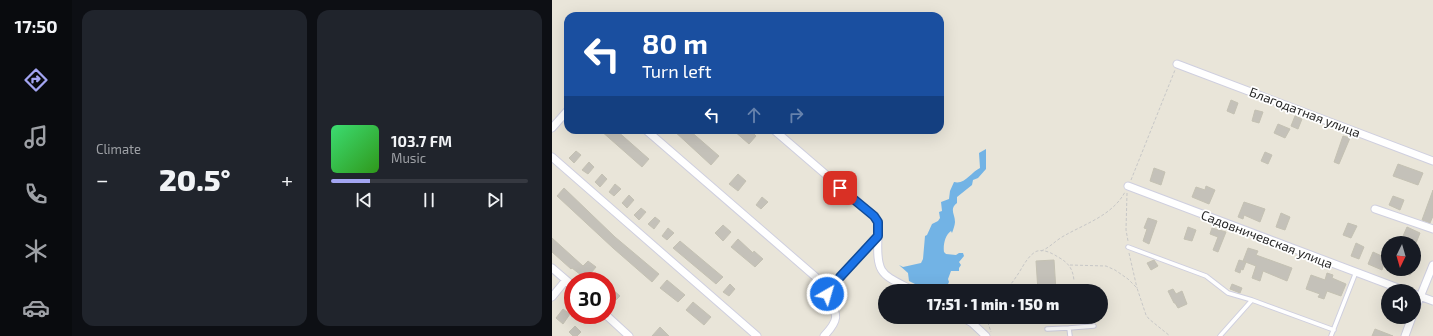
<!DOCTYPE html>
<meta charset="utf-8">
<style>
body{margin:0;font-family:"Exo 2",sans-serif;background:#20242c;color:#f1f3f6;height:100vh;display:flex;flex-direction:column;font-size:15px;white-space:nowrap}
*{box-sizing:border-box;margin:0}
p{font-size:13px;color:#9ea1a6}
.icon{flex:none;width:22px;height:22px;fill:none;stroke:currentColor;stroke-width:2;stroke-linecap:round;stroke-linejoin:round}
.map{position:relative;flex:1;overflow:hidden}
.sheet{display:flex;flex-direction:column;gap:10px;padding:10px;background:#0d0f14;width:480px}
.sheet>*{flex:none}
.banner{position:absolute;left:12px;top:12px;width:380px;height:122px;border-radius:12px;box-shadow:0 4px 16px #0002;background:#1a4fa0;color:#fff;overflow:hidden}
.needle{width:26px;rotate:185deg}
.tools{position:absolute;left:829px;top:236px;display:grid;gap:8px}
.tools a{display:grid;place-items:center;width:40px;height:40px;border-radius:50%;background:#171b24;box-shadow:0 4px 16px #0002;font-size:20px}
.speed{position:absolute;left:12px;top:272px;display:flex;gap:8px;font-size:20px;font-weight:700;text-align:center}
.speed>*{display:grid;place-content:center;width:52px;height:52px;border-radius:50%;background:#171b24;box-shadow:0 4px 16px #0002;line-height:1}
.speed .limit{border:6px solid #d22;background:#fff;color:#111}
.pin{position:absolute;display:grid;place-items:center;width:34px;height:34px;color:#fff;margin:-17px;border-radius:8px;box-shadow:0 2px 6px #0006}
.me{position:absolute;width:44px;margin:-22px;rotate:38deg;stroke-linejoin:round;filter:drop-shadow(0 0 3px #0008)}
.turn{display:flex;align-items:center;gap:14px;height:84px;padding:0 12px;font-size:18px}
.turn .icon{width:52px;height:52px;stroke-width:2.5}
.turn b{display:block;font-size:28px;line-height:34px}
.lanes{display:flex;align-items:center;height:38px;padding:0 12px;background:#0003;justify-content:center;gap:20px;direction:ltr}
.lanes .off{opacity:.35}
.big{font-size:30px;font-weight:800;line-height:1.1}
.sheet .tile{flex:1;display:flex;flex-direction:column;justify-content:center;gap:6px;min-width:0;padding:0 14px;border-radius:12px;background:#20242c}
.song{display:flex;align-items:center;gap:12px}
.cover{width:48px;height:48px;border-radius:6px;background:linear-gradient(135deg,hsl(140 70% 55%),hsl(110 70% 35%))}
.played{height:4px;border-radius:2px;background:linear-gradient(90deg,#a3a5f2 20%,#363941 20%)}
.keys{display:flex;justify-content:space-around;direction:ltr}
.heat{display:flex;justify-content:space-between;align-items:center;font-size:22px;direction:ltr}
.sheet .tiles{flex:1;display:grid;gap:10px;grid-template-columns:repeat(2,1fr)}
.trip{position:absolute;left:326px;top:284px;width:230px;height:40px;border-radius:20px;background:#171b24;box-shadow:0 4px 16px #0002;font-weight:800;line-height:40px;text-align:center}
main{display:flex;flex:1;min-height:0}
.dock{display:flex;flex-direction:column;width:72px;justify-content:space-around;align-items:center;background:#090b0e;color:#9ea1a6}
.dock .icon{width:28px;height:28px}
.dock .on{color:#a3a5f2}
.dock b{font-size:18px;color:#f1f3f6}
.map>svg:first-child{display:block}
.water{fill:#72b3e5}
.building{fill:#c4c1b9;stroke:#c4c1b3}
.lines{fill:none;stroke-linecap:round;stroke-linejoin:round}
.service-casing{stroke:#cfcfdf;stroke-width:5.5}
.minor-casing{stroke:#cfcfdf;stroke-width:9}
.path{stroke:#c7c7c7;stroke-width:1;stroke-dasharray:3 2;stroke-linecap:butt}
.service{stroke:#fff;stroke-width:3.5}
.minor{stroke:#fff;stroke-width:7}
.route-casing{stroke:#114b97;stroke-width:10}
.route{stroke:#1a73e8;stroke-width:7}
.labels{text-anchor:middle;stroke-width:3.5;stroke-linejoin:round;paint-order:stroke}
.street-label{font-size:13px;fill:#272727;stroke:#fff}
</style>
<main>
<nav class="dock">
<b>17:50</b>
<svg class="icon on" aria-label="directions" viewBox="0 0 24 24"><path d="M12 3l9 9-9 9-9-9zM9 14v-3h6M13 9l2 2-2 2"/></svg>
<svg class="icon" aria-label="music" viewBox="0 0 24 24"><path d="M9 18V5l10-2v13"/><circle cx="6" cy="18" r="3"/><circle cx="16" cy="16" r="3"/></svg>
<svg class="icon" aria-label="phone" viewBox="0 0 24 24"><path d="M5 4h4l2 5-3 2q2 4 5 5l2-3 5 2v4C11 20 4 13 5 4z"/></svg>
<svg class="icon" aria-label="climate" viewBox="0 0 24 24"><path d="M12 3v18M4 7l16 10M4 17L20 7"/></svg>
<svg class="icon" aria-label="car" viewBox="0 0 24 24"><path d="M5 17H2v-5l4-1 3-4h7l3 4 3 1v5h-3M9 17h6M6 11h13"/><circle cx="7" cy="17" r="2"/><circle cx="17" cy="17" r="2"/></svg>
</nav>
<section class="sheet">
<div class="tiles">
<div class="tile"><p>Climate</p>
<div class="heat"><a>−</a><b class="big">20.5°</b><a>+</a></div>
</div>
<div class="tile">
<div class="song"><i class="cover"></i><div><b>103.7 FM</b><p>Music</p></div></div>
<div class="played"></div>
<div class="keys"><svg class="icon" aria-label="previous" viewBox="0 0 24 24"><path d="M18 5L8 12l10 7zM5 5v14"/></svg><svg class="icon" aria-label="pause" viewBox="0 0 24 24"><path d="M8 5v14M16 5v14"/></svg><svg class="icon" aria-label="next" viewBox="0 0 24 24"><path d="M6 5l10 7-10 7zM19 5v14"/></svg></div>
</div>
</div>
</section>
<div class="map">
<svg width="881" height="336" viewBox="0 0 881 336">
<rect width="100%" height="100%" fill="#e9e5d9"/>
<path class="water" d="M434,149v20l-8,9 -5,2 -1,5 -15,12v6c-8,6 -2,11 -2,19 0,3 -2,8 -3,11l-1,-2c-6,4 -8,14 -7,21l2,2 10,1 3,-2h4l1,3 -5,6 2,3 -2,3v3h-8l-3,8 1,3 -2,4 1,4 4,-2 4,1v2h-27l-20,-10 -1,-8 -9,-8 4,2 18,-4 2,-4 2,-23 2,-1 5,-11 6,-3 2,-3 -1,-6 3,-1 -1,-9 8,-3 1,-8 4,-9c11,3 17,-10 26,-14l-1,-15z"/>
<path class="building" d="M679,100l7,3 -4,11 -7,-3z
M703,110l8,2 -4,11 -7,-2z
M743,116l7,3 -4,10 -7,-3z
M726,124l12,5 -5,9 -11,-5z
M48,130h16l33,29 -7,8z
M121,130h16l30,26 -8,9z
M181,130h17l6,6 -7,8z
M791,136l7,2 -11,26 -5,-2z
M24,151l5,4 -7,8 -5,-5z
M713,152l7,3 -4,9 -7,-3z
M37,162l5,5 -6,7 -6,-4z
M846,164l25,9 -5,12 -25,-9z
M602,168l11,4 -4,13 -11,-4z
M50,174l5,5 -7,8 -5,-5z
M186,174l8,7 -8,10 -9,-7z
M63,184l6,5 -7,7 -5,-4z
M654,186l9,4 -6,14 -17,-7 4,-10 9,3z
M12,188l51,49 44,37 -7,8 -39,-34 -56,-52z
M881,190v26l-3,7 -8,-3z
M77,195l5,5 -7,8 -5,-5z
M841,196l11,4 -4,10 -11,-5z
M210,197l6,5 -7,7 -5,-4z
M692,202l21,7 -5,13 -16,-7 -1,4 -5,-2z
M89,208l5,4 -7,8 -5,-5z
M729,213l9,4 -5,13 -9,-3z
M103,217l5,4 -6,8 -6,-5z
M596,218l9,3 -8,23 -6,-3 4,-12 -3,-1z
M796,223l9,3 -6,12 -8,-3z
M171,225l8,7 -8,9 -8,-8z
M636,227l8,3 -4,11 -8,-2z
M855,227l13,6 -4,10h-16z
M116,228l6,5 -7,7 -5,-4z
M660,228l14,4 -8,20 -5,-2 5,-13 -8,-3z
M0,238l31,28 5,-5 8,6 -10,12 -14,-11 -1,1 -19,-17z
M186,239l15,14 1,-2 9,8 -8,8 -24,-20z
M128,241l43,36 -7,7 -43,-36z
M804,243l8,4 -5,12 -8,-3z
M696,248l10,3 -2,4 36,13 -5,13 -24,-10 -3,10 -8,-3 4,-12 -13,-5z
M821,252l13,6 -4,12 -14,-6z
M502,260l2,31h-18l-2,-30z
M602,260l4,6 -7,4 -4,-7z
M687,260l7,2 -3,8 -2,-1 -1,4 -5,-2z
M843,269h18l-3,6z
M775,273l6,2 -1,3 14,6 -5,12 -14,-5 -3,8 -6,-2 2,-3 -14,-5 5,-14 14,5z
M115,280l18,15 -7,7 -18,-14z
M178,284l5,5 -6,7 -6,-4z
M680,284l10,4 -2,5 -10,-4z
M60,289l8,7 -8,8 -5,-4v-6z
M621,289l3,5 6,-3 5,13 -9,4 -3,-5h-1l-6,-12z
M141,302l18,15 -7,8 -18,-15z
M11,309l7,5 -7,10 -7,-6z
M487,317h18v5l-18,1z
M23,326l6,6 -4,4h-4l-4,-4z
M108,327l9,9h-17z
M823,329l18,7h-21z"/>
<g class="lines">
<defs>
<path id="service" d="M576,247l78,29 22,17 24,7
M517,328l25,-2
M495,329l22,-1 1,8
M668,336l32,-36 82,30
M779,336l25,-64"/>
<path id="minor" d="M625,64l256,97
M0,128l16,-18
M94,130l172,149 9,15
M222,130l100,86c5,7 4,13 4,21 -2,39 4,37 36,54
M0,157l205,179
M576,186l278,105
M823,209l58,20
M0,268l21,18
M862,294l19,7
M0,297l14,-17
M862,312l19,-47
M54,315l23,21
M410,317l10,6 14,13
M272,336c17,-18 13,-21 3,-42l13,-17 38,-41
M853,336l7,-19"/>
</defs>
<use href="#service" class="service-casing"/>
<use href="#minor" class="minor-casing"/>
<path class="path" d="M579,180l44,-110
M575,193l-1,37 2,11
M489,251c8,-3 13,-9 21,-14 22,-13 50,-21 63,-45
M577,253l8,35
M518,265l36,1 9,4 13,9 9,9 9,27 3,4 21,17
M453,291c4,-5 8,-9 11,-14 6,-8 10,-19 19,-25 7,-4 17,1 23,5 11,6 15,12 16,24
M436,317v6l3,9"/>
<use href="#service" class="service"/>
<use href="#minor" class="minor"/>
</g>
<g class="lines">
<defs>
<path id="route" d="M275,294l13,-17 38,-41v-14l-4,-6 -34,-28"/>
</defs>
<use href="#route" class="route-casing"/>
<use href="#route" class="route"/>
</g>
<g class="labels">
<g class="street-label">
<text transform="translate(753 112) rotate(21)" y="5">Благодатная улица</text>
<text transform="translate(715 239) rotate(21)" y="5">Садовничевская улица</text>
</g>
</g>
</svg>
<div class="tools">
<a><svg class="needle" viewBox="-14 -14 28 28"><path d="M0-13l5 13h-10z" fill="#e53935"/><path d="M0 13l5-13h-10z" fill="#9ea1a6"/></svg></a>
<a><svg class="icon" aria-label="sound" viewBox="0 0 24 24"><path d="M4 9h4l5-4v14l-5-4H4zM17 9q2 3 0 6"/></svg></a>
</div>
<div class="speed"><div class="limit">30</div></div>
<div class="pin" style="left:288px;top:188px;background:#d93025"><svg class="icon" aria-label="arrive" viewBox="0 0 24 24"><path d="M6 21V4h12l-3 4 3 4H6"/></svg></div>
<svg class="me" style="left:275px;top:294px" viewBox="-20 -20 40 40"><circle r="17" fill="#1a73e8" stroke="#fff" stroke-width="3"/><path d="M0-11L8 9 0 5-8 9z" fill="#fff"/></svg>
<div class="trip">17:51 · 1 min · 150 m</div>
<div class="banner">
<div class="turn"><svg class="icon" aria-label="left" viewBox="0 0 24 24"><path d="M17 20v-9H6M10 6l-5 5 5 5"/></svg><div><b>80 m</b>Turn left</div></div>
<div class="lanes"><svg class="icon" aria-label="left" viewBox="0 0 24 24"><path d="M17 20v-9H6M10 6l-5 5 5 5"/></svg><svg class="icon off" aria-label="ahead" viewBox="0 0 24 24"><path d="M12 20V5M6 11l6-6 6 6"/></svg><svg class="icon off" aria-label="right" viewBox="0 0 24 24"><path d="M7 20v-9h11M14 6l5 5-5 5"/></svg></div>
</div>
</div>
</main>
